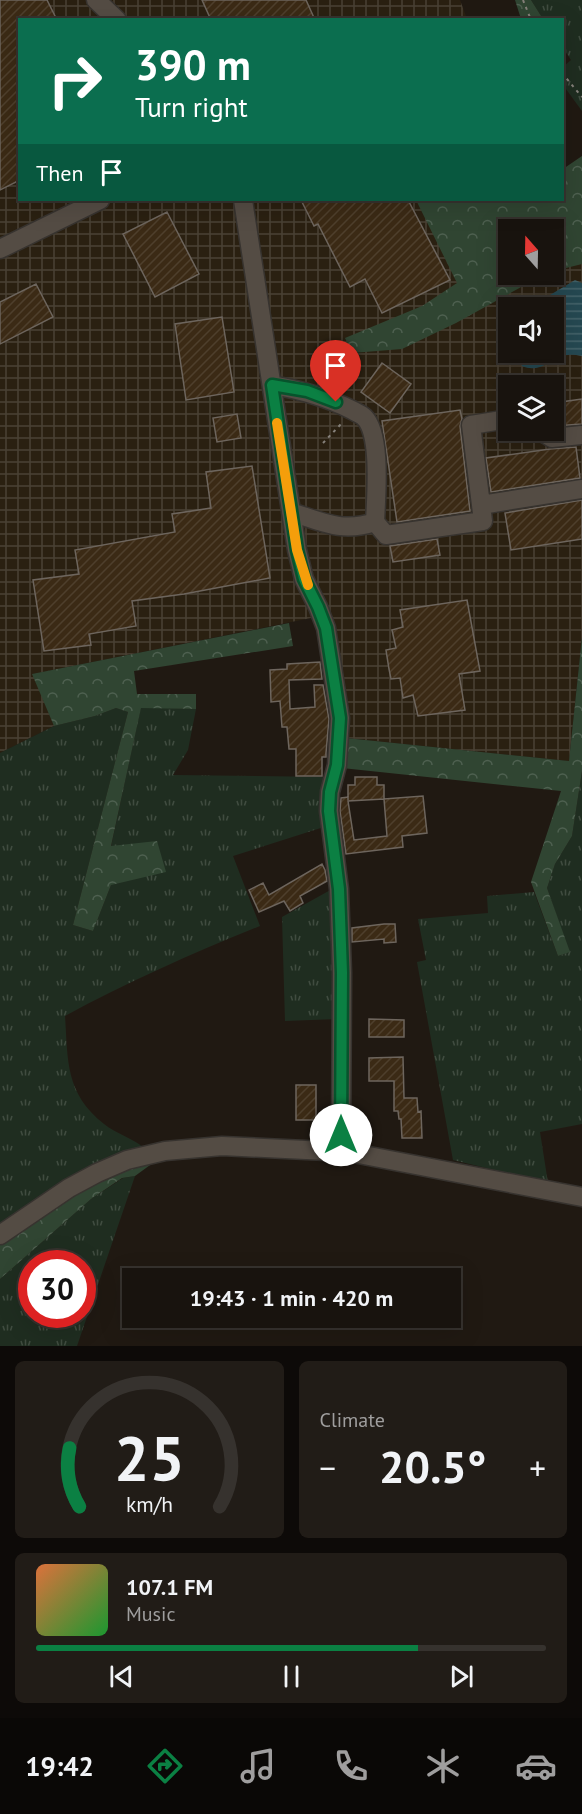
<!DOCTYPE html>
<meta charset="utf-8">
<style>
body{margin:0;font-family:"PT Sans",sans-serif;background:#211c17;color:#f1f3f6;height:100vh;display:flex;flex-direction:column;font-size:22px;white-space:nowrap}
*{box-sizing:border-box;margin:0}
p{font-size:20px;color:#9f9e9e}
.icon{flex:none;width:33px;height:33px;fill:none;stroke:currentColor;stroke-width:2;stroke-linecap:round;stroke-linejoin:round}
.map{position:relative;height:1346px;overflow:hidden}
.panel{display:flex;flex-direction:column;gap:15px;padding:15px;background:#0d0a08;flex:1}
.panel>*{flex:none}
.top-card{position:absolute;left:18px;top:18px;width:546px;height:183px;border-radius:0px;box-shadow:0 6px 24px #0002,0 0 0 2px #36322e;background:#0b6e4f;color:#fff;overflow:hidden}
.needle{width:39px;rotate:340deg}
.fabs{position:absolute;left:498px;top:219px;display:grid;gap:12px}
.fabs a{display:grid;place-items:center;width:66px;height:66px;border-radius:0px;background:#18130e;box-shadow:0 6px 24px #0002,0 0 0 2px #36322e;font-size:30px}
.speed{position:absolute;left:18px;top:1250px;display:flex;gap:12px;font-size:30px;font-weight:700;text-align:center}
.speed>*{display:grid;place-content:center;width:78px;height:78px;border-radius:50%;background:#18130e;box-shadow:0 6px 24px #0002,0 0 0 2px #36322e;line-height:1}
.speed .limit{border:9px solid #d22;background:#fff;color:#111}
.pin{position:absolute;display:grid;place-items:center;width:51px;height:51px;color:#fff;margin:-62px -26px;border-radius:50% 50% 50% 0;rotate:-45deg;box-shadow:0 0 6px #0007}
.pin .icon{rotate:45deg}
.me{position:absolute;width:66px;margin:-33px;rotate:0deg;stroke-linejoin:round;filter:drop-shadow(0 0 4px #0008)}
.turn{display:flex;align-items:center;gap:21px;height:126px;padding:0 18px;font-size:27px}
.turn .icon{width:78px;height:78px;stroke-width:2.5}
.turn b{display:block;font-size:42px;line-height:51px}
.then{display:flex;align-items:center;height:57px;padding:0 18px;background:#0003;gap:12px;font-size:22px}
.big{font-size:45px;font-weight:800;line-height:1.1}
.panel .widget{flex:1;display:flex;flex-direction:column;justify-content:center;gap:9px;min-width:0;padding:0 21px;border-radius:9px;background:#211c17}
.panel .dial{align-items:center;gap:0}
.dial svg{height:156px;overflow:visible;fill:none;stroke:#36322e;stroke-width:7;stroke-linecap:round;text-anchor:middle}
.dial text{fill:#f1f3f6;stroke:none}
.song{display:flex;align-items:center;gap:18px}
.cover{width:72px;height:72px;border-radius:9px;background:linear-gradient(135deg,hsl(20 70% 55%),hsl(130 70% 35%))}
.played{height:6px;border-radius:3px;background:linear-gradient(90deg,#0b8043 75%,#36322e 75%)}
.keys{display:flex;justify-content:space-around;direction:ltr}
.heat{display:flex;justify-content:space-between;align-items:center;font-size:33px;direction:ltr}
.panel .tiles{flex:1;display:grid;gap:15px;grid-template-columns:1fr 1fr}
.widget:last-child{grid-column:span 2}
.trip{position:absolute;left:122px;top:1268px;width:339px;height:60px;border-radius:0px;background:#18130e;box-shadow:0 6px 24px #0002,0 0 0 2px #36322e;font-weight:800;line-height:60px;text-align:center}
.tabs{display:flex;height:96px;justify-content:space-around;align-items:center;background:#0a0806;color:#9f9e9e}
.tabs .icon{width:42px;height:42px}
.tabs .on{color:#0b8043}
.tabs b{font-size:27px;color:#f1f3f6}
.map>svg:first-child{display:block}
.industrial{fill:url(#industrial-grid);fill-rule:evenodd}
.grass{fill:url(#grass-tufts);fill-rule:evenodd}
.forest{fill:url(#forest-crowns)}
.water{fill:url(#water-rules)}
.building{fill:url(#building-hatch);stroke:#6d655d;stroke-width:1.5;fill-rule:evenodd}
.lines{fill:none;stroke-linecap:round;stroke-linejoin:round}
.minor-casing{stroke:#37332f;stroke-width:21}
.path{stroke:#85807a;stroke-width:2;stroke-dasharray:3 4.5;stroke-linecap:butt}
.minor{stroke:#544c44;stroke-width:18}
.route-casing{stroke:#07532c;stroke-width:15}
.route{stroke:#0b8043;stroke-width:10}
.slow{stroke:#f59e0b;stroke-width:10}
</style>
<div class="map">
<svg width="582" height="1346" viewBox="0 0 582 1346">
<defs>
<pattern id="industrial-grid" width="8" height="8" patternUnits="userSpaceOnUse" patternTransform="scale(1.5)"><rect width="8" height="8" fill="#2a2011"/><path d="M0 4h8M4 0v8" fill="none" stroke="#494134"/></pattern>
<pattern id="grass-tufts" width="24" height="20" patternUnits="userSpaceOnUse" patternTransform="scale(1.5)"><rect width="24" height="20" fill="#1f2d20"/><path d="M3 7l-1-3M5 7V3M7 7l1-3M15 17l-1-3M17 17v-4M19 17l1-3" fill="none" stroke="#404c40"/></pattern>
<pattern id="forest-crowns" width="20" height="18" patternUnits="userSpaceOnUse" patternTransform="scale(1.5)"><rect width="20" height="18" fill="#304532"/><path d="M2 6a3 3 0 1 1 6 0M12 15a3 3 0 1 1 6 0" fill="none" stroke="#4e6050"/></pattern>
<pattern id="water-rules" width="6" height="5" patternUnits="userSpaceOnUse" patternTransform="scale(1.5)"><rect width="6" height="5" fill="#254851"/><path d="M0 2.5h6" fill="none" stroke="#45636a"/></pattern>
<pattern id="building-hatch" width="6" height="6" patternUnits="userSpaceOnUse" patternTransform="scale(1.5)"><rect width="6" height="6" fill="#3b2a15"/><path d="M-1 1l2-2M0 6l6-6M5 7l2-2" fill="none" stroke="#4e3f2c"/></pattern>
</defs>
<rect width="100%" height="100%" fill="#201912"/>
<path class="industrial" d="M0,0h460l7,19 -447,1v180h521l41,53v384l-13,124 -223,-23 -30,-121 -283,57 21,52 -54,27zM508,230h46v44h-46zM508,308h46v44h-46zM508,386h46v44h-46z"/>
<path class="grass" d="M531,0h51v111l-19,-26v-18l8,-7 -8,-12 -1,-28 -19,-1z
M141,707l55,2 -8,41 -15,25 157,2 -3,49 -94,30 27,70c-67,27 -132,56 -195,90 3,45 0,77 39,108 12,10 29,14 40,24l-144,79v-474l54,-27 41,-10 21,-8 12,4 -55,213 20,6 18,-46v-38z
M582,771v353l-42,8 8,51 -95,-23 -36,-198 9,-2 -8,-41 70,-6 -1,-17 47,-4 24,64 11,-4 -22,-64 8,-24 17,-28z
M334,888l3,131 -52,2 -3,-104z
M135,1176l-58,170h-77v-67l91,-80 32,-21zM32,1263h50v51h-50z"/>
<path class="forest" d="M515,0h16l12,19h-22z
M582,156v108l-28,7v-41h-46v44l35,1 -87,48 -54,26 -50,4 -7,-15 77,-32 35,-23 -41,-83h146l1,-31z
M289,623l4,23 -159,25 3,23h59v15l-55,-1 -30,138 46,-5 9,31 -55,13 -18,46 -20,-6 55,-213 -12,-4 -21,8 -41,10 -22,-52z
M582,637v134l-10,65 -17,28 -8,24 23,64 -12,4 -27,-74 30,-91 -219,-23 4,-30 223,23z
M157,1160l-22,16 -13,2 -31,21 -91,80v-35l69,-51 50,-25z"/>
<path class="water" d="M575,280l7,3v73c-7,-1 -13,-2 -19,0 -15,6 -25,17 -41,10l-6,-13 38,-1v-44l-24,-1z"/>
<path class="building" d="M0,0h47l10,20h-37v160l-20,10z
M202,0h104l9,20h-104z
M301,200h107l42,80 -68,33 -17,-34 -15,8 -32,-63 -4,2z
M167,212l32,62 -44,23 -32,-63z
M36,284l17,33 -53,27v-42z
M222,317l12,75 -48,8 -11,-76z
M382,363l29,21 -21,29 -29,-21z
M582,399v25l-28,2v-23z
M460,410l2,9 -2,7 10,85 -73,11 -15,-101z
M237,414l4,24 -24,4 -4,-24z
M576,447l4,31 -89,14 -5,-34 64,-9z
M252,466l18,112 -86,16 -52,7 4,25 -47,8 2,11 -47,6 -11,-71 46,-6 -4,-24 100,-18 -3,-18 39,-6 -5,-36z
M582,500v39l-71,11 -6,-37z
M437,539l3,16 -47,7 -3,-16z
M467,600l13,71 -21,3 6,36 -47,6 -5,-21 -10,3 -3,-20 -9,1 -2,-10 -3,-19 10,-2 -4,-18 11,-3 -3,-17z
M320,662l2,17 -33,1 1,29 25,-2 -1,-22h9l6,34 -3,34v4h-4v19h-26v-27h-7l-2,-22h-5l-2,-26 -9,1 -1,-32 17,-1v-5z
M355,777h22v8h7v14l39,-3 4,37 -25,3 1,11 -57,7 -6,-43 1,-13 7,-1v3v-15h7zM384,799l3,37 -33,4 -6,-39z
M322,864l3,6 2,11 -27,15 3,7 -13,8 -6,-10 -25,11 -10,-22 14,-7 6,12z
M384,924h11l1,18 -12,1v-4l-32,3v-14z
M369,1019l35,1v17h-35z
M403,1057l1,41h13l1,14 3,-1 1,27h-20l-1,-19h-2l-1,-8h-4v-30h-25v-23z
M296,1085h20v35h-20z"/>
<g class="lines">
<defs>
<path id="minor" d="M96,0l21,20
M243,200l54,350 7,29 14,28 8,21 14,90 -3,47 -7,27 -1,19 10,78 3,84 -1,178
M0,249l100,-49
M272,385c29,5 54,12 80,25 3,2 9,4 12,7 18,17 12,81 11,105 -33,11 -53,0 -84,-10
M539,430l13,8 30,-3
M481,505l101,-16
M375,522l11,13 97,-14 -12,-96 37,-6
M0,1235l69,-47 28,-15 30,-13 38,-9 57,-5 126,6 234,45"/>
</defs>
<use href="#minor" class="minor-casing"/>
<path class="path" d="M523,0l8,20
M562,73l20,24
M323,443l19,-20"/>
<use href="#minor" class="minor"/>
</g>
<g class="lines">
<defs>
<path id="route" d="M336,402l-29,-11 -35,-6 25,165 7,29 14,28 8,21 14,90 -3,47 -7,27 -1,19 10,78 3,84 -1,162"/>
</defs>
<use href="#route" class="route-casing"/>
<use href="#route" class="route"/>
<path class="slow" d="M277,423l20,127 11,35"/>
</g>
</svg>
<div class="fabs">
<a><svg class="needle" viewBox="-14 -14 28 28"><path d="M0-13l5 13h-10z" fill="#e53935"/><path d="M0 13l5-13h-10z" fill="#9f9e9e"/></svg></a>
<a><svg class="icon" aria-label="sound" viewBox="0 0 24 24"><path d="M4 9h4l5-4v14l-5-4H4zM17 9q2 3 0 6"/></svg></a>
<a><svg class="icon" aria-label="layers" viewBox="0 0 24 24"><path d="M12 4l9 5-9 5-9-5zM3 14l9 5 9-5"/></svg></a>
</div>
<div class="speed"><div class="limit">30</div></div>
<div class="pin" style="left:336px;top:402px;background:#d93025"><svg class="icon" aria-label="arrive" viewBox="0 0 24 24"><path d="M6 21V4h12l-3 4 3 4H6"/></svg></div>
<svg class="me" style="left:341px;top:1135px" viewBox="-20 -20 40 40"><circle r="19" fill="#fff"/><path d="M0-13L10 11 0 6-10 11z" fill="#0b8043"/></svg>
<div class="trip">19:43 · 1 min · 420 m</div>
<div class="top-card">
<div class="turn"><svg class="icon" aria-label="right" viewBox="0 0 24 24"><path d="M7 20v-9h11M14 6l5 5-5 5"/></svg><div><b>390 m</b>Turn right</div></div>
<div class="then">Then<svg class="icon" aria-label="arrive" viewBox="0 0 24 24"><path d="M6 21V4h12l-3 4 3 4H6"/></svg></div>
</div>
</div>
<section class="panel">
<div class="tiles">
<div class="widget dial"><svg viewBox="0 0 100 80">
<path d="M14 69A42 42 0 1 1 86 69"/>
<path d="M14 69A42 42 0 0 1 9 39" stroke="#0b8043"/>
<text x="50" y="56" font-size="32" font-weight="700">25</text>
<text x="50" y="72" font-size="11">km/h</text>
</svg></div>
<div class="widget"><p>Climate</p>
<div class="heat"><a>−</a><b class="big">20.5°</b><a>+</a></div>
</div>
<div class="widget">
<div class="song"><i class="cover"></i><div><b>107.1 FM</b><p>Music</p></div></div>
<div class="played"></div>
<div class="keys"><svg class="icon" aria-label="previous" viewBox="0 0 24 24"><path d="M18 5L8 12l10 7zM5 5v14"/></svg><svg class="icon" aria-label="pause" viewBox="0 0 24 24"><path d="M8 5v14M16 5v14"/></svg><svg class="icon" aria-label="next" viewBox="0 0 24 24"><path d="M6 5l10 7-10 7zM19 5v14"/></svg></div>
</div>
</div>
</section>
<nav class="tabs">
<b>19:42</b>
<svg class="icon on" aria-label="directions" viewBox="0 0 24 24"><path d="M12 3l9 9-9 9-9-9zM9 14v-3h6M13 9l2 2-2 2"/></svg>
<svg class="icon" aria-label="music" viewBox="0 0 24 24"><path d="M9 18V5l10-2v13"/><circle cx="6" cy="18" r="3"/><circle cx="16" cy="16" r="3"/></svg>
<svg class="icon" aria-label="phone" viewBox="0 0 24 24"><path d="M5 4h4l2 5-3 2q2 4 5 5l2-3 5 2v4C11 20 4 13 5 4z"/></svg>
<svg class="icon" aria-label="climate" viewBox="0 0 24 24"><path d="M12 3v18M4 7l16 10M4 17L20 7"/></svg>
<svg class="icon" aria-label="car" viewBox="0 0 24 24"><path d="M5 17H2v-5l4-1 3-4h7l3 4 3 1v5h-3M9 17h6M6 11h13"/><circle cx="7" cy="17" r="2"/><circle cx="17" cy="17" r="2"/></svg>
</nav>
